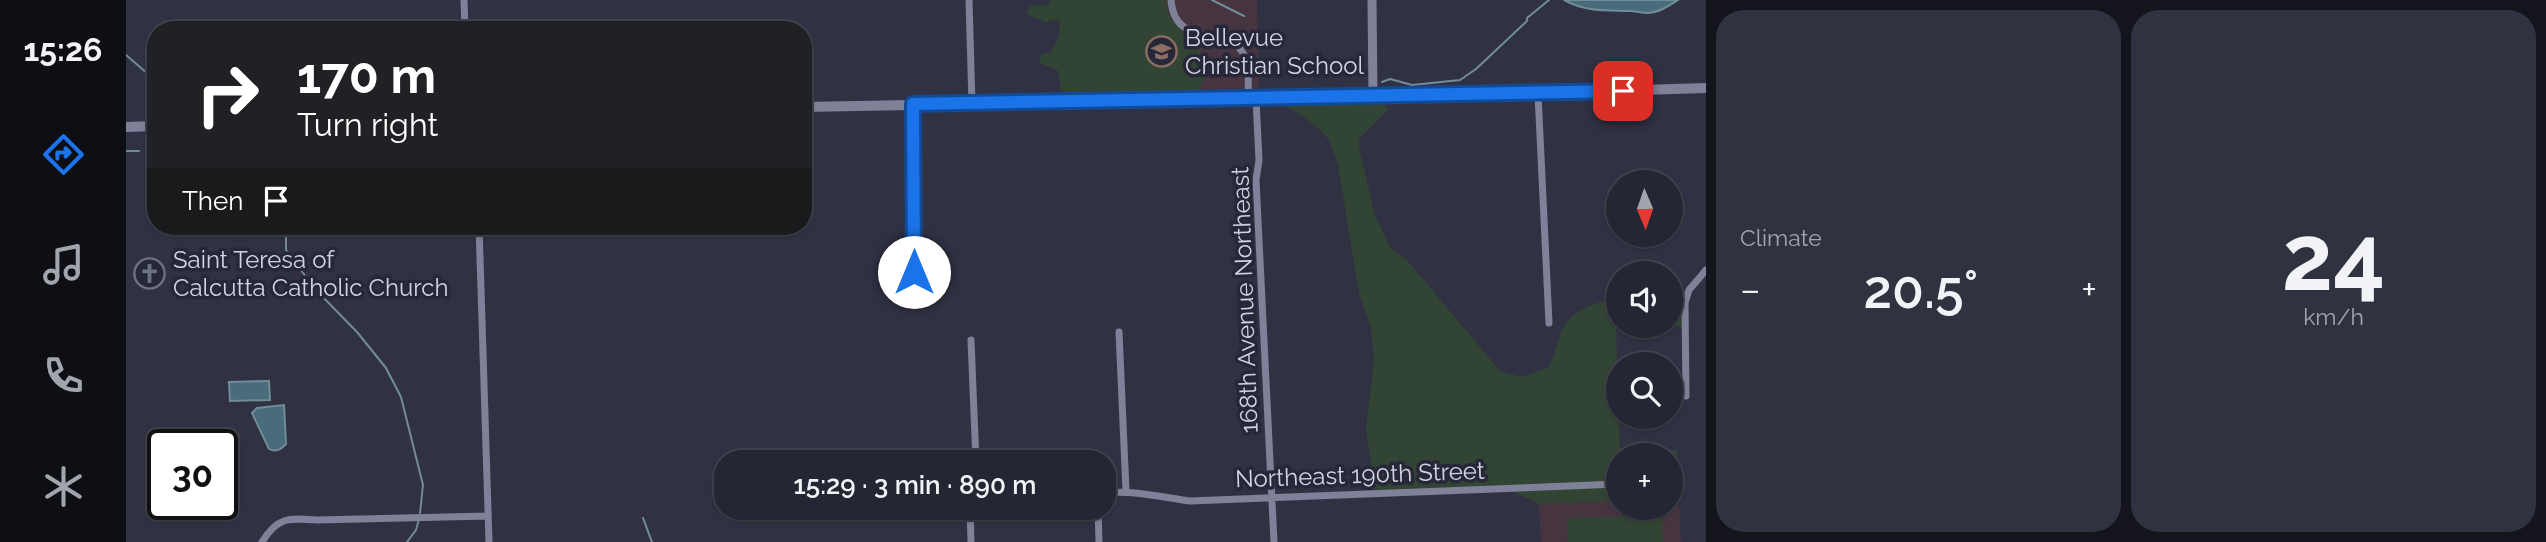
<!DOCTYPE html>
<meta charset="utf-8">
<style>
body{margin:0;font-family:Raleway,sans-serif;background:#30323f;color:#f1f3f6;height:100vh;display:flex;flex-direction:column;font-size:26px;white-space:nowrap}
*{box-sizing:border-box;margin:0}
p{font-size:23px;color:#a3a5ac}
.icon{flex:none;width:38px;height:38px;fill:none;stroke:currentColor;stroke-width:2;stroke-linecap:round;stroke-linejoin:round}
.map{position:relative;flex:1;overflow:hidden}
.panel{display:flex;flex-direction:column;gap:10px;padding:10px;background:#14151c;width:840px}
.panel>*{flex:none}
.banner{position:absolute;left:21px;top:21px;width:665px;height:214px;border-radius:28px;box-shadow:0 2px 5px #0004,0 0 0 2px #41434e;background:#202124;color:#fff;overflow:hidden}
.needle{width:46px;rotate:178deg}
.controls{position:absolute;left:1480px;top:170px;display:grid;gap:14px}
.controls a{display:grid;place-items:center;width:77px;height:77px;border-radius:50%;background:#242633;box-shadow:0 2px 5px #0004,0 0 0 2px #41434e;font-size:35px}
.speed{position:absolute;left:21px;top:429px;display:flex;gap:14px;font-size:35px;font-weight:700;text-align:center}
.speed>*{display:grid;place-content:center;width:91px;height:91px;border-radius:50%;background:#242633;box-shadow:0 2px 5px #0004,0 0 0 2px #41434e;line-height:1}
.speed .limit{border:4px solid #111;border-radius:10px;background:#fff;color:#111}
.pin{position:absolute;display:grid;place-items:center;width:60px;height:60px;color:#fff;margin:-30px;border-radius:14px;box-shadow:0 4px 10px #0006}
.me{position:absolute;width:77px;margin:-38px;rotate:0deg;stroke-linejoin:round;filter:drop-shadow(0 0 5px #0008)}
.turn{display:flex;align-items:center;gap:24px;height:147px;padding:0 35px;font-size:32px}
.turn .icon{width:91px;height:91px;stroke-width:2.5}
.turn b{display:block;font-size:49px;line-height:60px}
.then{display:flex;align-items:center;height:66px;padding:0 35px;background:#0003;gap:14px;font-size:26px}
.big{font-size:52px;font-weight:600;line-height:1.1}
.panel .card{flex:1;display:flex;flex-direction:column;justify-content:center;gap:10px;min-width:0;padding:0 24px;border-radius:28px;background:#30323f}
.panel .dial{align-items:center;gap:0}
.dial b{font-size:91px;line-height:1}
.heat{display:flex;justify-content:space-between;align-items:center;font-size:38px;direction:ltr}
.panel .tiles{flex:1;display:grid;gap:10px;grid-template-columns:repeat(2,1fr)}
.trip{position:absolute;left:588px;top:450px;width:402px;height:70px;border-radius:28px;background:#242633;box-shadow:0 2px 5px #0004,0 0 0 2px #41434e;font-weight:600;line-height:70px;text-align:center}
main{display:flex;flex:1;min-height:0}
.dock{display:flex;flex-direction:column;width:126px;justify-content:space-around;align-items:center;background:#0e0f14;color:#a3a5ac}
.dock .icon{width:49px;height:49px}
.dock .selected{color:#1a73e8}
.dock b{font-size:32px;color:#f1f3f6}
.map>svg:first-child{display:block}
.education{fill:#463540}
.green{fill:#324433}
.water{fill:#486c7a;stroke:#718b98;stroke-width:2}
.lines{fill:none;stroke-linecap:round;stroke-linejoin:round}
.stream{stroke:#718b98;stroke-width:2}
.minor{stroke:#7e8197;stroke-width:7}
.tertiary{stroke:#7e8197;stroke-width:9}
.secondary{stroke:#7e8197;stroke-width:10}
.route-casing{stroke:#114b97;stroke-width:18}
.route{stroke:#1a73e8;stroke-width:12}
.labels{text-anchor:middle;stroke-width:7;stroke-linejoin:round;paint-order:stroke}
.poi-label{font-size:24px;fill:#d1d3df;stroke:#26283a;text-anchor:start}
.street-label{font-size:24px;fill:#d1d3df;stroke:#26283a}
</style>
<main>
<nav class="dock">
<b>15:26</b>
<svg class="icon selected" aria-label="directions" viewBox="0 0 24 24"><path d="M12 3l9 9-9 9-9-9zM9 14v-3h6M13 9l2 2-2 2"/></svg>
<svg class="icon" aria-label="music" viewBox="0 0 24 24"><path d="M9 18V5l10-2v13"/><circle cx="6" cy="18" r="3"/><circle cx="16" cy="16" r="3"/></svg>
<svg class="icon" aria-label="phone" viewBox="0 0 24 24"><path d="M5 4h4l2 5-3 2q2 4 5 5l2-3 5 2v4C11 20 4 13 5 4z"/></svg>
<svg class="icon" aria-label="climate" viewBox="0 0 24 24"><path d="M12 3v18M4 7l16 10M4 17L20 7"/></svg>
</nav>
<div class="map">
<svg width="1580" height="542" viewBox="0 0 1580 542">
<rect width="100%" height="100%" fill="#303244"/>
<path class="education" d="M938,0h193l3,104 -192,5z
M1553,499l2,43h-140l-2,-38 80,-3v7h52v-8z"/>
<path class="green" d="M924,0h116c2,24 13,24 27,40 8,9 11,20 14,31l-8,19 -130,4 -8,-4 -3,-19 -18,-8 -1,-5 5,-5 6,1 9,-18 1,-17 -14,3 -19,-8 3,-8 19,-1z
M1253,100l10,9 -30,30 1,14 15,62 15,32 17,13 93,111 21,6 27,-9c7,-12 9,-25 14,-38 8,-20 38,-28 57,-34v30h52v-31l16,2 -1,29 -70,3 4,122 57,-1 2,49 -8,1v-45h-52v46l-80,3 -31,-15 -133,2 -9,-62 8,-69 -3,-32 -12,-35 -21,-128 -8,-24 -12,-13 -19,-15 -22,-10z
M1536,515l1,27h-95l-1,-24z"/>
<path class="water" d="M1438,0h114c-9,6 -20,13 -31,13 -6,0 -11,-2 -17,-2 -24,-1 -44,1 -66,-11z
M143,381l1,19 -40,1 -1,-19z
M158,405l2,39c-5,5 -10,9 -17,5l-17,-36 5,-5z"/>
<g class="lines">
<path class="stream" d="M1086,0l32,16
M0,55l30,26
M1256,82l8,-3 22,6 48,-5 16,-11 51,-48v-3l22,-18
M0,151h13
M157,226l3,1v23l29,39 42,43 29,36 15,29 22,88 -3,28
M517,518l9,24
M281,542l9,-12 3,-11"/>
<path class="minor" d="M338,0l1,30
M843,0l3,104
M1045,0c4,51 57,22 73,55 6,12 4,30 4,44
M1412,94l11,229
M1130,99l3,61 -3,20 18,362
M787,104l1,168
M353,226l10,316
M993,332l7,159
M845,340l5,122
M1560,396l-1,-93 4,-13 17,-20
M978,493c31,-3 57,4 86,8l429,-17
M844,508l1,34
M972,508l1,34
M136,542c16,-26 28,-24 55,-22l171,-4"/>
<path class="tertiary" d="M1246,0l1,96"/>
<path class="secondary" d="M677,107l700,-13 203,-6
M0,127l30,-1"/>
</g>
<g class="lines">
<defs>
<path id="route" d="M788,272l-1,-168 710,-13"/>
</defs>
<use href="#route" class="route-casing"/>
<use href="#route" class="route"/>
</g>
<defs>
<symbol id="school-ring" viewBox="-11 -11 22 22"><circle r="9.5" fill="#26283a" stroke="#8d6e63" stroke-width="1.5"/><path d="M0-5L7-2L0 1L-7-2ZM-4 1L0 2.5L4 1V4Q0 6-4 4Z" fill="#8d6e63"/></symbol>
<symbol id="church-ring" viewBox="-11 -11 22 22"><circle r="9.5" fill="#26283a" stroke="#6b7280" stroke-width="1.5"/><path d="M-1.2-6h2.4v3.5h3.3v2.4h-3.3V6h-2.4V-.1h-3.3v-2.4h3.3Z" fill="#6b7280"/></symbol>
</defs>
<g fill-rule="evenodd">
<use href="#school-ring" x="1018" y="34" width="35" height="35"/>
<use href="#church-ring" x="6" y="256" width="35" height="35"/>
</g>
<g class="labels">
<g class="poi-label">
<text x="1059" y="46">Bellevue<tspan x="1059" dy="28">Christian School</tspan></text>
<text x="47" y="268">Saint Teresa of<tspan x="47" dy="28">Calcutta Catholic Church</tspan></text>
</g>
<g class="street-label">
<text transform="translate(1119 300) rotate(-92)" y="8">168th Avenue Northeast</text>
<text transform="translate(1234 475) rotate(-2)" y="8">Northeast 190th Street</text>
</g>
</g>
</svg>
<div class="controls">
<a><svg class="needle" viewBox="-14 -14 28 28"><path d="M0-13l5 13h-10z" fill="#e53935"/><path d="M0 13l5-13h-10z" fill="#a3a5ac"/></svg></a>
<a><svg class="icon" aria-label="sound" viewBox="0 0 24 24"><path d="M4 9h4l5-4v14l-5-4H4zM17 9q2 3 0 6"/></svg></a>
<a><svg class="icon" aria-label="search" viewBox="0 0 24 24"><circle cx="10" cy="10" r="6"/><path d="M15 15l6 6"/></svg></a>
<a>+</a>
</div>
<div class="speed"><div class="limit">30</div></div>
<div class="pin" style="left:1497px;top:91px;background:#d93025"><svg class="icon" aria-label="arrive" viewBox="0 0 24 24"><path d="M6 21V4h12l-3 4 3 4H6"/></svg></div>
<svg class="me" style="left:788px;top:272px" viewBox="-20 -20 40 40"><circle r="19" fill="#fff"/><path d="M0-13L10 11 0 6-10 11z" fill="#1a73e8"/></svg>
<div class="trip">15:29 · 3 min · 890 m</div>
<div class="banner">
<div class="turn"><svg class="icon" aria-label="right" viewBox="0 0 24 24"><path d="M7 20v-9h11M14 6l5 5-5 5"/></svg><div><b>170 m</b>Turn right</div></div>
<div class="then">Then<svg class="icon" aria-label="arrive" viewBox="0 0 24 24"><path d="M6 21V4h12l-3 4 3 4H6"/></svg></div>
</div>
</div>
<section class="panel">
<div class="tiles">
<div class="card"><p>Climate</p>
<div class="heat"><a>−</a><b class="big">20.5°</b><a>+</a></div>
</div>
<div class="card dial"><b>24</b><p>km/h</p></div>
</div>
</section>
</main>
